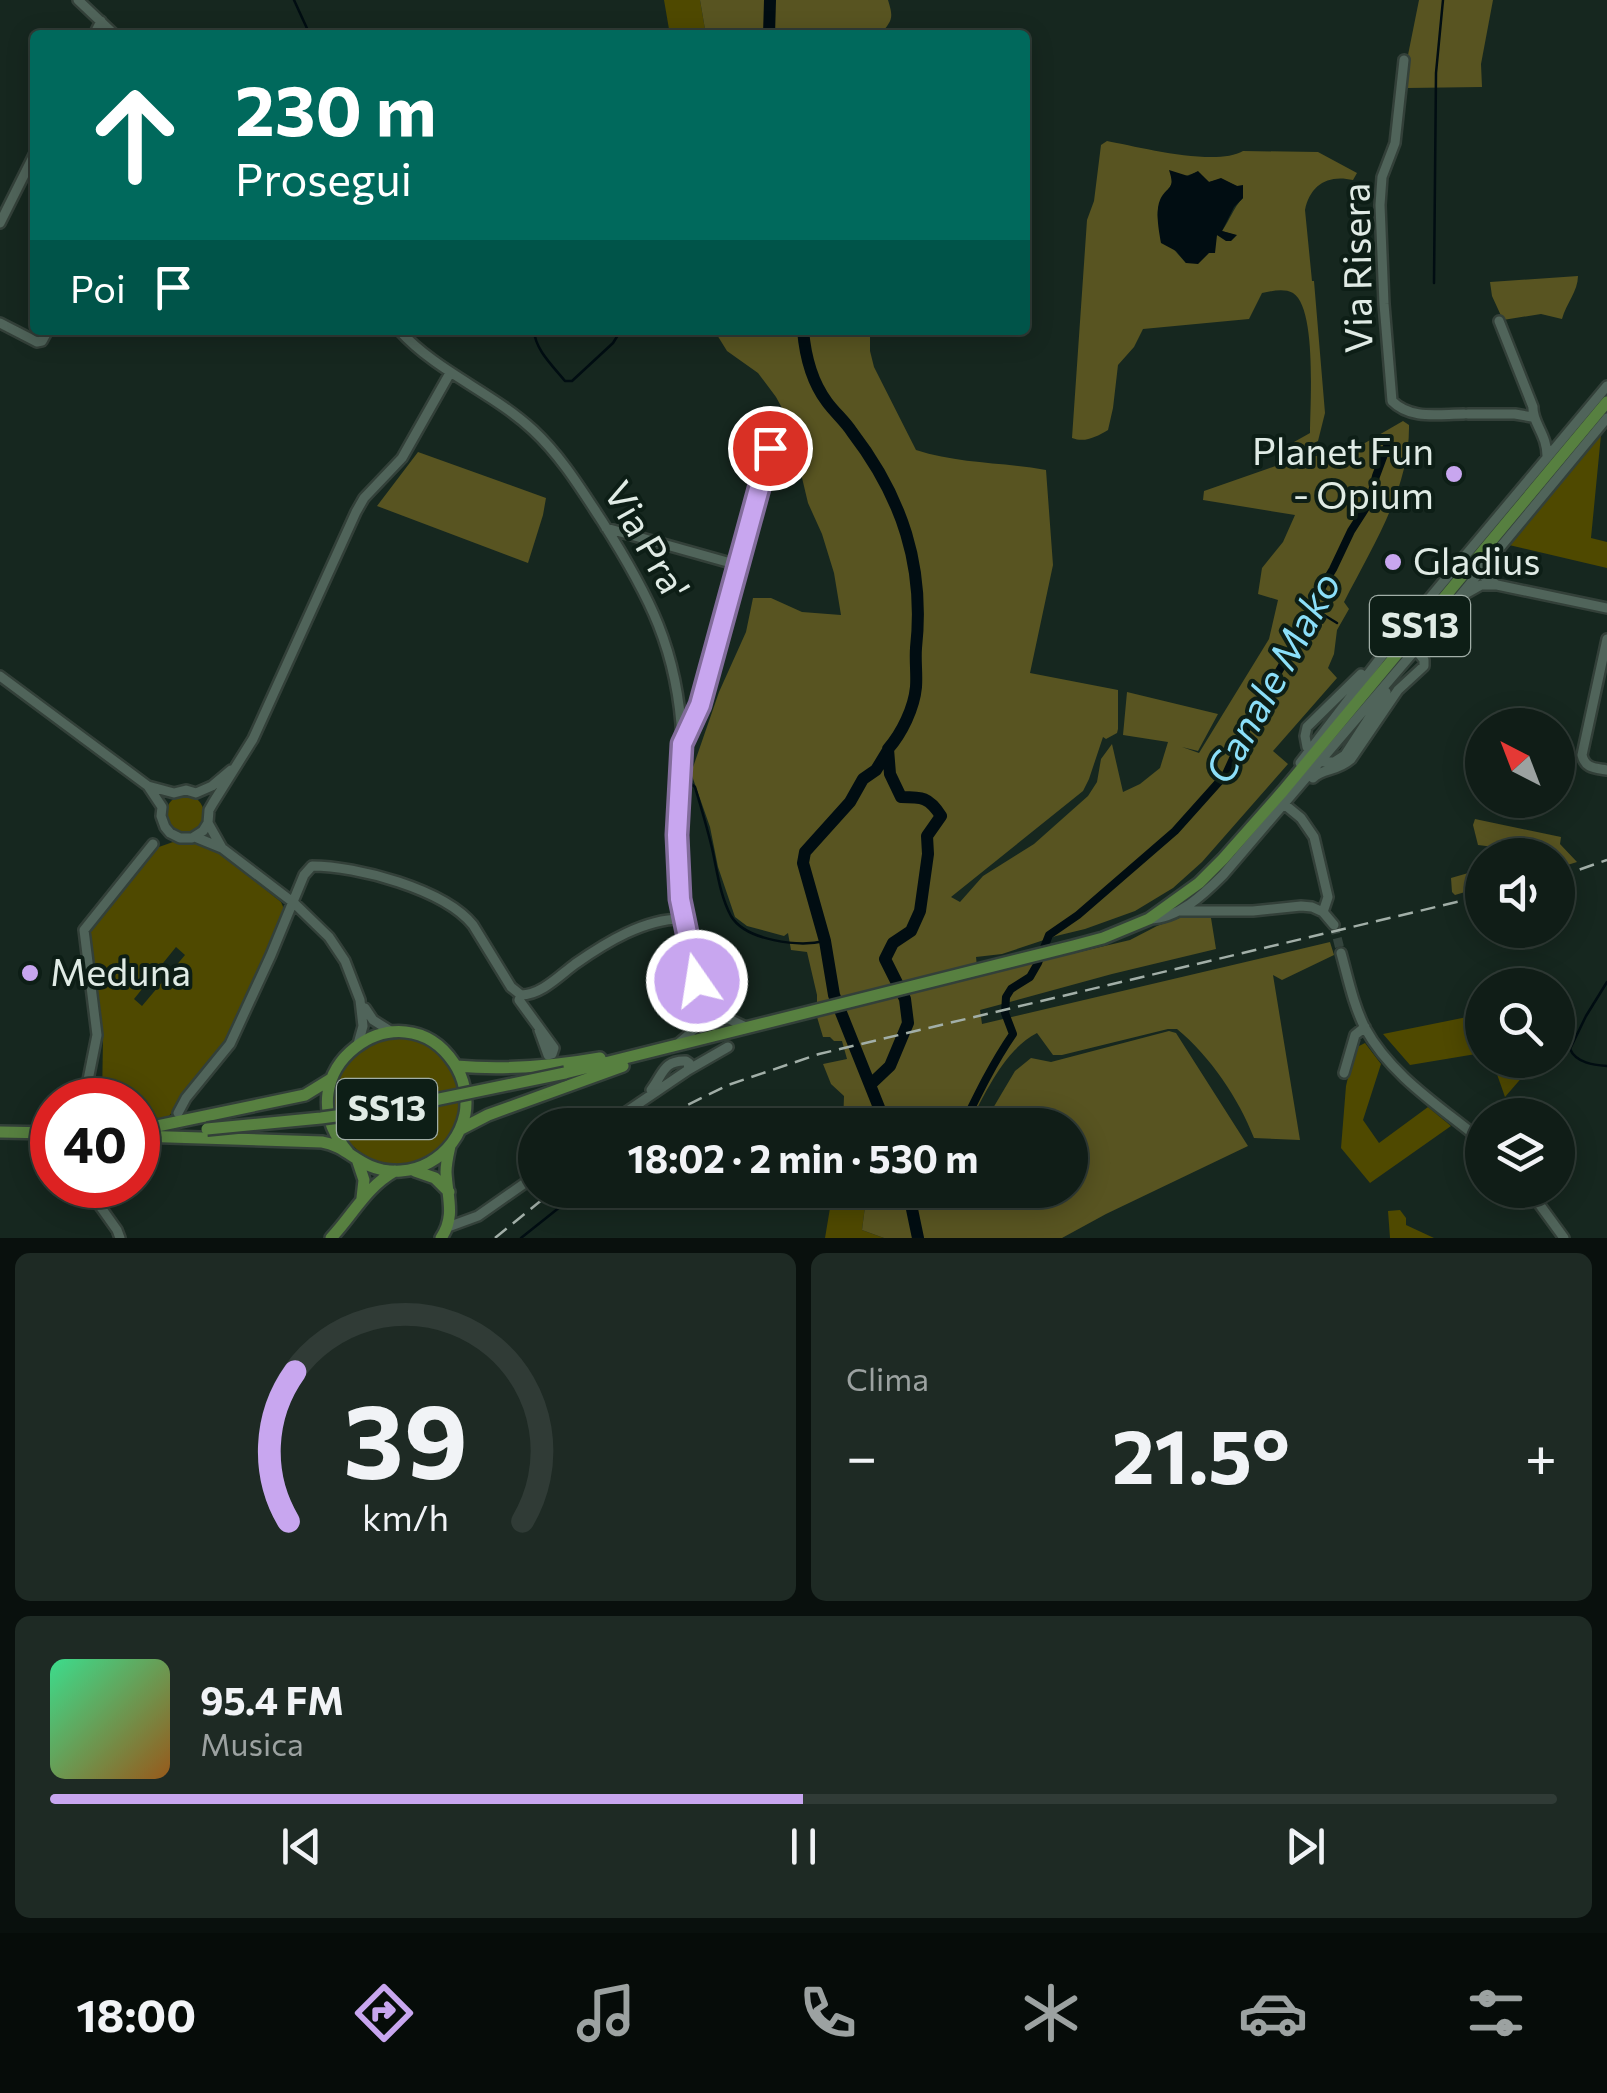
<!DOCTYPE html>
<html lang="it">
<meta charset="utf-8">
<style>
body{margin:0;font-family:Commissioner,sans-serif;background:#1e2a24;color:#f1f3f6;height:100vh;display:flex;flex-direction:column;font-size:38px;white-space:nowrap}
*{box-sizing:border-box;margin:0}
p{font-size:32px;color:#9ca2a1}
.icon{flex:none;width:55px;height:55px;fill:none;stroke:currentColor;stroke-width:2;stroke-linecap:round;stroke-linejoin:round}
.map{position:relative;height:1238px;overflow:hidden}
.side{display:flex;flex-direction:column;gap:15px;padding:15px;background:#09100d;flex:1}
.side>*{flex:none}
.guide{position:absolute;left:30px;top:30px;width:1000px;height:305px;border-radius:10px;box-shadow:0 5px 25px #0003,0 0 0 2px #303b36;background:#00695c;color:#fff;overflow:hidden}
.needle{width:65px;rotate:318deg}
.tools{position:absolute;left:1465px;top:708px;display:grid;gap:20px}
.tools a{display:grid;place-items:center;width:110px;height:110px;border-radius:50%;background:#101d17;box-shadow:0 5px 25px #0003,0 0 0 2px #303b36;font-size:50px}
.speed{position:absolute;left:30px;top:1078px;display:flex;gap:20px;font-size:50px;font-weight:700;text-align:center}
.speed>*{display:grid;place-content:center;width:130px;height:130px;border-radius:50%;background:#101d17;box-shadow:0 5px 25px #0003,0 0 0 2px #303b36;line-height:1}
.speed .limit{border:15px solid #d22;background:#fff;color:#111}
.pin{position:absolute;display:grid;place-items:center;width:85px;height:85px;color:#fff;margin:-42px;border:5px solid #fff;border-radius:50%;box-shadow:0 2px 10px #0007}
.me{position:absolute;width:110px;margin:-55px;rotate:347deg;stroke-linejoin:round;filter:drop-shadow(0 0 8px #0008)}
.turn{display:flex;align-items:center;gap:35px;height:210px;padding:0 40px;font-size:45px}
.turn .icon{width:130px;height:130px;stroke-width:2.5}
.turn b{display:block;font-size:70px;line-height:85px}
.then{display:flex;align-items:center;height:95px;padding:0 40px;background:#0003;gap:20px;font-size:38px}
.big{font-size:75px;font-weight:700;line-height:1.1}
.side .tile{flex:1;display:flex;flex-direction:column;justify-content:center;gap:15px;min-width:0;padding:0 35px;border-radius:15px;background:#1e2a24}
.side .dial{align-items:center;gap:0}
.dial svg{height:260px;overflow:visible;fill:none;stroke:#303b36;stroke-width:7;stroke-linecap:round;text-anchor:middle}
.dial text{fill:#f1f3f6;stroke:none}
.song{display:flex;align-items:center;gap:30px}
.cover{width:120px;height:120px;border-radius:15px;background:linear-gradient(135deg,hsl(150 70% 55%),hsl(30 70% 35%))}
.played{height:10px;border-radius:5px;background:linear-gradient(90deg,#c8a6ef 50%,#303b36 50%)}
.keys{display:flex;justify-content:space-around;direction:ltr}
.heat{display:flex;justify-content:space-between;align-items:center;font-size:55px;direction:ltr}
.side .tiles{flex:1;display:grid;gap:15px;grid-template-columns:1fr 1fr}
.tile:last-child{grid-column:span 2}
.trip{position:absolute;left:518px;top:1108px;width:570px;height:100px;border-radius:50px;background:#101d17;box-shadow:0 5px 25px #0003,0 0 0 2px #303b36;font-weight:700;line-height:100px;text-align:center}
.tab-bar{display:flex;height:160px;justify-content:space-around;align-items:center;background:#060c09;color:#9ca2a1}
.tab-bar .icon{width:70px;height:70px}
.tab-bar .current{color:#c8a6ef}
.tab-bar b{font-size:45px;color:#f1f3f6}
.map>svg:first-child{display:block}
.green{fill:#4f4900;fill-rule:evenodd}
.forest{fill:#585421;fill-rule:evenodd}
.water{fill:#010d12}
.lines{fill:none;stroke-linecap:round;stroke-linejoin:round}
.stream{stroke:#010d12;stroke-width:2.5}
.canal{stroke:#010d12;stroke-width:8}
.river{stroke:#010d12;stroke-width:12}
.minor-tunnel{stroke:#34443d;stroke-width:9;stroke-dasharray:9 4.5;stroke-linecap:butt}
.minor-casing{stroke:#334039;stroke-width:14}
.major-casing{stroke:#334039;stroke-width:16}
.minor{stroke:#50645a;stroke-width:9}
.major{stroke:#578040;stroke-width:11}
.rail{stroke:#a2afa8;stroke-width:2.5;stroke-dasharray:15 8;stroke-linecap:butt}
.major-bridge-casing{stroke:#334039;stroke-width:16;stroke-linecap:butt}
.major-bridge{stroke:#578040;stroke-width:11}
.route-casing{stroke:#826c9b;stroke-width:25}
.route{stroke:#c8a6ef;stroke-width:18}
.poi-dot{fill:#c8a6ef;stroke:#0d1e16;stroke-width:4}
.labels{text-anchor:middle;stroke-width:8;stroke-linejoin:round;paint-order:stroke}
.shield{fill:#0d1e16;stroke:#a1aea7;stroke-width:2.5}
.shield-label{font-size:35px;font-weight:bold;fill:#e0ebe5}
.street-label{font-size:38px;fill:#e0ebe5;stroke:#0d1e16}
.poi-label{font-size:38px;fill:#e0ebe5;stroke:#0d1e16;text-anchor:start}
.water-label{font-size:40px;font-style:italic;fill:#8bdff9;stroke:#0d1e16}
</style>
<div class="map">
<svg width="1607" height="1238" viewBox="0 0 1607 1238">
<rect width="100%" height="100%" fill="#16271f"/>
<path class="green" d="M664,0h36l6,35h-36z
M1601,435l-10,103 16,4v26l-98,-23z
M166 814a19 19 0 1 1 38 0a19 19 0 1 1-38 0Z
M173,842l34,3 11,6 63,51 3,7 -1,10 -50,109 -16,27 -33,39 -14,21 -4,3 -28,1v-19h-36l1,-63 -16,-102 69,-87zM176,947l9,8 -43,51 -8,-7z
M1482,1014v39l-72,12 -27,-31z
M334 1101a63 63 0 1 1 126 0a63 63 0 1 1-126 0Z
M1365,1043l16,21 -18,56 16,23 49,-36 23,19 -81,57 -29,-35 5,-62 9,-38z
M1492,1060h45l-32,37z
M833,1190h32l1,9 -4,31 22,8h-59z
M1400,1210l6,8v7l28,13h-44l-2,-27z"/>
<path class="forest" d="M700,0h188c6,19 4,20 -8,35h-174z
M1419,0h74l-12,64 1,23 -75,1v-28z
M1107,141c32,6 109,26 136,10l75,1 39,21 -4,7c-25,-6 -43,5 -48,30l7,71h2l11,132 -7,28 -21,10 -3,-9 16,-9c0,-28 7,-125 -17,-140 -9,-5 -21,-2 -31,0l-13,26 -106,10 -9,18 -16,18 -5,43 -5,22c-12,7 -23,13 -36,8l15,-218 7,-19 7,-56zM1198,172l11,10 12,-3 16,7 6,12c-10,10 -13,22 -21,33l13,4 -13,2 -5,-2 -31,28c-16,-18 -35,-35 -26,-61 3,-8 10,-12 13,-22z
M1578,276c0,15 -12,28 -16,43l-21,-5 -38,6 -11,-24 -2,-14z
M714,330h156v21l4,16 42,83c43,14 87,12 130,20l7,95 -23,108 88,17v39l-1,4 -11,6 -3,-2 -14,42 -6,12 -132,106 9,5 23,-26 51,-32 54,-48 9,-14 4,-23 11,-15 11,48 17,-8 20,-16 8,-26 -45,-7 4,-43 91,22 -20,37 -16,-4 17,6 70,-114 9,-39 -20,-6 4,-26 21,-26 12,-27 -92,-15 1,-9 100,-35h16l12,6 71,-41 6,4c1,64 -37,122 -65,177l5,7 -12,21 -3,24 -6,14 9,10 -64,73 15,13 -86,98 -29,26 -38,23 -50,18 -29,7 -54,18 -26,3 2,19 152,-36 27,-14 28,-10 26,2 5,31 -104,25 -132,36 2,14 348,-82 4,13 -52,25 -9,-5 27,165 -46,-2c-15,-39 -44,-82 -77,-109h-9l-106,26h-9l-16,-22c-34,18 -51,60 -69,92h-125l1,-29 -13,-12 -8,-20 24,-5 -5,-18h-8l-4,-4h-7l-6,-20v-22l-10,-43 -16,-2 -3,-17 -4,3 -37,-10 -12,-9 -17,-50 -8,-40 -19,-54 28,-81 27,-60 7,-34h18l31,14 39,3 -7,-42 -12,-39 -14,-31 -20,-84 -12,-22 -18,-24 -31,-22z
M418,452l128,46 -3,17 -15,48 -151,-57z
M1475,819l86,18 -1,7 17,18 -19,6v-13h-29l6,-3 -57,-7 -5,-20z
M1482,869v18l-27,8 -3,-3 -1,-14z
M1169,1031l7,2 72,113 -142,68 -44,24h-178l-22,-8 4,-31 -1,-9h205v-65h-87l32,-54 16,-13 20,4z"/>
<path class="water" d="M1169,170l19,6 10,-5 11,11 12,-4 16,8 6,-1v13l-9,9 -12,24 15,4 -6,6h-5l-9,-6 -2,18h-6l-11,11 -12,-1 -10,-12 -15,-8c-2,-12 -6,-31 -1,-43 7,-15 16,-9 9,-30z"/>
<g class="lines">
<path class="stream" d="M294,0l16,35
M1434,283l2,-210 7,-73
M534,330c1,20 19,36 31,51h7l41,-38 8,-13
M1311,607l26,16
M690,765v18l5,4c6,20 12,40 17,61 5,22 8,48 19,68 15,25 68,31 94,25
M1607,982l-21,34 -16,33c6,14 24,16 37,17
M841,1206l71,-1
M521,1238l59,-47"/>
<path class="canal" d="M963,1125c15,-31 30,-62 50,-91l-8,-21 1,-16 5,-8 19,-12 8,-14 11,-28 29,-20 97,-84 51,-57 24,-53 48,-83 15,-36 20,-33 18,-38 18,-28 7,-27 13,-35
M909,1194l14,-4"/>
<path class="river" d="M769,35l1,-35
M803,330c2,24 9,52 24,72 8,11 18,19 25,30 50,65 73,134 64,216 -1,13 1,26 0,39 -2,21 -14,46 -28,62l2,25 11,23c21,0 28,0 40,19l-14,20 1,18 -8,57 -9,20 -18,12 -8,16 20,40 3,24 -18,43 -19,18
M886,1125l-52,-130 -9,-54 -22,-78 2,-11 45,-50 13,-23 13,-9 11,-18
M908,1190l10,48"/>
<path class="minor-tunnel" d="M1334,925l7,28"/>
<defs>
<path id="minor" d="M78,0l37,35
M94,35l7,-14
M1404,60l-9,83 -13,34 -2,28 4,99 8,97c19,19 46,13 72,13
M0,223l35,-70
M1499,321l34,86c-1,16 15,28 14,51
M0,323l37,19 5,-1 6,-11
M399,330c38,42 93,62 134,100 28,26 48,59 69,91 47,74 76,129 80,218 2,54 -9,105 -2,160 4,30 26,94 19,120 -3,10 -11,17 -19,23
M1468,414h47l17,3
M606,528l132,37
M1497,585l110,23
M1465,594l16,-9h16l-12,-8 -2,-10
M1607,639l-25,116c3,14 14,13 25,15
M0,676l148,110 14,21 -1,9 4,11 5,6 10,5h12l11,-7 5,-8 1,-13 4,-7 40,-64 103,-227 8,-14 38,-40 48,-85
M683,743l17,-38 70,-257
M1307,747l-2,-11 2,-9 54,-53
M1324,762h10l11,-7 41,-63
M1300,763l88,-115 219,-262
M1313,778c10,-10 23,-6 38,-19l47,-69 26,-24v-6l-8,-11
M148,786l26,7 12,-3 10,3 16,-7 19,-16
M1284,804l17,14 13,19 14,60 -5,15
M208,823l14,25
M195,837l27,11 72,55 35,34 16,24 15,39 3,26 -5,18
M1181,911h72l48,-5 11,1 11,5 11,13
M1149,919c29,0 55,-25 74,-44l193,-226 191,-231
M1341,953c7,25 12,51 24,75 26,48 76,79 117,113
M701,988l17,26 28,13
M521,995l-2,5 35,48 -2,6 -4,1 -9,-25
M365,1008l8,12 19,12
M1344,1073l11,-38 10,-8
M651,1090c12,-15 12,-30 35,-29l3,2 -1,7
M84,1100l13,-65 -13,-105 69,-86
M178,1113l8,-15 44,-54 41,-89 33,-80 8,-9c45,0 132,23 161,59l38,62 10,8c20,0 38,-19 54,-31 30,-21 70,-46 108,-45
M607,1125l81,-55 40,-23
M85,1185l32,45 3,8
M1529,1190l35,48
M448,1227l30,-11 57,-40"/>
<path id="major" d="M456,1066c47,4 99,0 144,-8
M565,1073l508,-127 30,-8 46,-19 50,-36 24,-24 60,-68 324,-389
M461,1129l27,-14 135,-49
M138,1130l167,-35 26,-16
M0,1132l52,1
M138,1136l184,6c20,3 31,17 48,24 41,17 86,-9 95,-52 3,-17 -1,-36 -11,-51 -53,-80 -175,9 -106,89
M357,1159l7,21 -2,18
M415,1171l20,7 14,14
M331,1238c22,-23 35,-51 64,-67
M441,1238c15,-22 6,-41 5,-66 0,-9 2,-17 4,-26"/>
</defs>
<use href="#minor" class="minor-casing"/>
<use href="#major" class="major-casing"/>
<use href="#minor" class="minor"/>
<use href="#major" class="major"/>
<path class="rail" d="M1558,877l49,-17
M647,1125l81,-40 91,-31 663,-158
M495,1238l59,-48"/>
<defs>
<path id="major-bridge" d="M207,1129l114,-11 75,-10 169,-35"/>
</defs>
<use href="#major-bridge" class="major-bridge-casing"/>
<use href="#major-bridge" class="major-bridge"/>
</g>
<g class="lines">
<defs>
<path id="route" d="M697,981l-17,-82 -3,-64 5,-91 18,-39 70,-257"/>
</defs>
<use href="#route" class="route-casing"/>
<use href="#route" class="route"/>
</g>
<g class="poi-dot">
<circle cx="1454" cy="474" r="10"/>
<circle cx="1393" cy="562" r="10"/>
<circle cx="30" cy="973" r="10"/>
</g>
<g class="labels">
<g class="shield">
<rect x="1370" y="596" width="100" height="60" rx="8"/>
<rect x="337" y="1079" width="100" height="60" rx="8"/>
</g>
<g class="shield-label">
<text x="1420" y="638">SS13</text>
<text x="387" y="1121">SS13</text>
</g>
<g class="street-label">
<text transform="translate(1358 268) rotate(-91)" y="13">Via Risera</text>
<text transform="translate(646 541) rotate(60)" y="13">Via Pra'</text>
</g>
<g class="poi-label">
<text x="1434" y="465" text-anchor="end">Planet Fun<tspan x="1434" dy="44">- Opium</tspan></text>
<text x="1413" y="575">Gladius</text>
<text x="50" y="986">Meduna</text>
</g>
<g class="water-label">
<text transform="translate(1273 678) rotate(-61)" y="14">Canale Mako</text>
</g>
</g>
</svg>
<div class="tools">
<a><svg class="needle" viewBox="-14 -14 28 28"><path d="M0-13l5 13h-10z" fill="#e53935"/><path d="M0 13l5-13h-10z" fill="#9ca2a1"/></svg></a>
<a><svg class="icon" aria-label="sound" viewBox="0 0 24 24"><path d="M4 9h4l5-4v14l-5-4H4zM17 9q2 3 0 6"/></svg></a>
<a><svg class="icon" aria-label="search" viewBox="0 0 24 24"><circle cx="10" cy="10" r="6"/><path d="M15 15l6 6"/></svg></a>
<a><svg class="icon" aria-label="layers" viewBox="0 0 24 24"><path d="M12 4l9 5-9 5-9-5zM3 14l9 5 9-5"/></svg></a>
</div>
<div class="speed"><div class="limit">40</div></div>
<div class="pin" style="left:770px;top:448px;background:#d93025"><svg class="icon" aria-label="arrive" viewBox="0 0 24 24"><path d="M6 21V4h12l-3 4 3 4H6"/></svg></div>
<svg class="me" style="left:697px;top:981px" viewBox="-20 -20 40 40"><circle r="17" fill="#c8a6ef" stroke="#fff" stroke-width="3"/><path d="M0-11L8 9 0 5-8 9z" fill="#fff"/></svg>
<div class="trip">18:02 · 2 min · 530 m</div>
<div class="guide">
<div class="turn"><svg class="icon" aria-label="ahead" viewBox="0 0 24 24"><path d="M12 20V5M6 11l6-6 6 6"/></svg><div><b>230 m</b>Prosegui</div></div>
<div class="then">Poi<svg class="icon" aria-label="arrive" viewBox="0 0 24 24"><path d="M6 21V4h12l-3 4 3 4H6"/></svg></div>
</div>
</div>
<section class="side">
<div class="tiles">
<div class="tile dial"><svg viewBox="0 0 100 80">
<path d="M14 69A42 42 0 1 1 86 69"/>
<path d="M14 69A42 42 0 0 1 16 23" stroke="#c8a6ef"/>
<text x="50" y="56" font-size="32" font-weight="700">39</text>
<text x="50" y="72" font-size="11">km/h</text>
</svg></div>
<div class="tile"><p>Clima</p>
<div class="heat"><a>−</a><b class="big">21.5°</b><a>+</a></div>
</div>
<div class="tile">
<div class="song"><i class="cover"></i><div><b>95.4 FM</b><p>Musica</p></div></div>
<div class="played"></div>
<div class="keys"><svg class="icon" aria-label="previous" viewBox="0 0 24 24"><path d="M18 5L8 12l10 7zM5 5v14"/></svg><svg class="icon" aria-label="pause" viewBox="0 0 24 24"><path d="M8 5v14M16 5v14"/></svg><svg class="icon" aria-label="next" viewBox="0 0 24 24"><path d="M6 5l10 7-10 7zM19 5v14"/></svg></div>
</div>
</div>
</section>
<nav class="tab-bar">
<b>18:00</b>
<svg class="icon current" aria-label="directions" viewBox="0 0 24 24"><path d="M12 3l9 9-9 9-9-9zM9 14v-3h6M13 9l2 2-2 2"/></svg>
<svg class="icon" aria-label="music" viewBox="0 0 24 24"><path d="M9 18V5l10-2v13"/><circle cx="6" cy="18" r="3"/><circle cx="16" cy="16" r="3"/></svg>
<svg class="icon" aria-label="phone" viewBox="0 0 24 24"><path d="M5 4h4l2 5-3 2q2 4 5 5l2-3 5 2v4C11 20 4 13 5 4z"/></svg>
<svg class="icon" aria-label="climate" viewBox="0 0 24 24"><path d="M12 3v18M4 7l16 10M4 17L20 7"/></svg>
<svg class="icon" aria-label="car" viewBox="0 0 24 24"><path d="M5 17H2v-5l4-1 3-4h7l3 4 3 1v5h-3M9 17h6M6 11h13"/><circle cx="7" cy="17" r="2"/><circle cx="17" cy="17" r="2"/></svg>
<svg class="icon" aria-label="filters" viewBox="0 0 24 24"><path d="M4 7h16M4 17h16"/><circle cx="9" cy="7" r="2"/><circle cx="15" cy="17" r="2"/></svg>
</nav>
